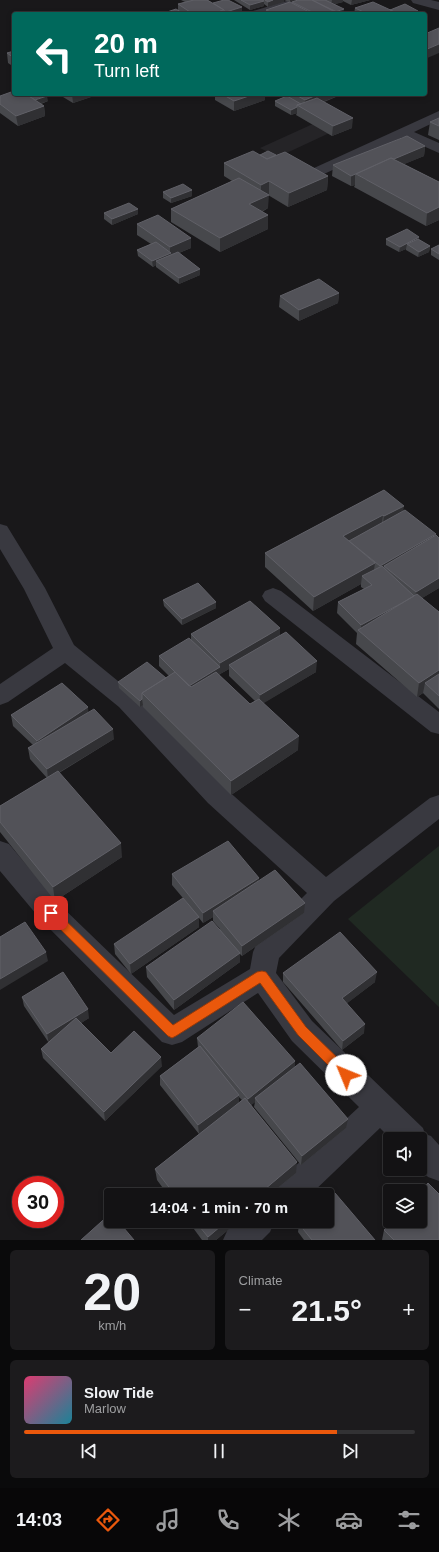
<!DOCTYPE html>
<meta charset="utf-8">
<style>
body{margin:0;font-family:Arial,sans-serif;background:#1c1b1d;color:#f1f3f6;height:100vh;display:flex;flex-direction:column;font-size:15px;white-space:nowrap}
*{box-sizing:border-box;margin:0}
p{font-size:13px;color:#9d9ea0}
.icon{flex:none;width:22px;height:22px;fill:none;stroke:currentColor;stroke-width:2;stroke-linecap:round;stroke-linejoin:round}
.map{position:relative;height:1240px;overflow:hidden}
.sheet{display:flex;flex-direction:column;gap:10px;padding:10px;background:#0a0a0b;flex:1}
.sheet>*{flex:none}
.guide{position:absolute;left:12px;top:12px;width:415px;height:84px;border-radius:4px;box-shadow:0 2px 6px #0003,0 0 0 1px #323234;background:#00695c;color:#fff;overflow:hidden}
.buttons{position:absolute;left:383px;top:1132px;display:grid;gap:8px}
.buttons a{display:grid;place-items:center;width:44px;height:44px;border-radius:4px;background:#131214;box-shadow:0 2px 6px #0003,0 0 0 1px #323234;font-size:20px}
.speed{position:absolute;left:12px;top:1176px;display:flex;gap:8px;font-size:20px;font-weight:700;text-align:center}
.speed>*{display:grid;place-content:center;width:52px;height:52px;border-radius:50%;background:#131214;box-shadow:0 2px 6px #0003,0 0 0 1px #323234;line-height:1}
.speed .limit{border:6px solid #d22;background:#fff;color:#111}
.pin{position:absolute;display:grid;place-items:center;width:34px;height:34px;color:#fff;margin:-17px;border-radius:8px;box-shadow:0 2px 6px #0006}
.me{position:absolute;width:44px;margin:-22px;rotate:315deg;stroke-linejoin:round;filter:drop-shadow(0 0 3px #0008)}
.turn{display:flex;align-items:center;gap:14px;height:84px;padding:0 16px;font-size:18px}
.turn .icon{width:52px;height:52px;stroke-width:2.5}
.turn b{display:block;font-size:28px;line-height:34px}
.big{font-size:30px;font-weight:800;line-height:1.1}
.sheet .card{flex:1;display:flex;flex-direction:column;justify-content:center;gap:6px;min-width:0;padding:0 14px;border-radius:6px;background:#1c1b1d}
.sheet .dial{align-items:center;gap:0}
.dial b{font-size:52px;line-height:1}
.song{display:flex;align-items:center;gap:12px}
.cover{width:48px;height:48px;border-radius:6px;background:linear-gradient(135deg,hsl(340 70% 55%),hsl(190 70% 35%))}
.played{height:4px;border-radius:2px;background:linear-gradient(90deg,#ea580c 80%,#323234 80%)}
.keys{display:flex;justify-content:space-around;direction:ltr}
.heat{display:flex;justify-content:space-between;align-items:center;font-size:22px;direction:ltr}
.sheet .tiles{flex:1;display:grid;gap:10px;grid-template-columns:1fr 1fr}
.card:last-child{grid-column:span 2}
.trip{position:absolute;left:104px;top:1188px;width:230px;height:40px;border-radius:4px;background:#131214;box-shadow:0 2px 6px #0003,0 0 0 1px #323234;font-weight:800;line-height:40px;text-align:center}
.dock{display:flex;height:64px;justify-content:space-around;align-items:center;background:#080708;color:#9d9ea0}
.dock .icon{width:28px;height:28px}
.dock .on{color:#ea580c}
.dock b{font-size:18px;color:#f1f3f6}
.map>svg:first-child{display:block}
.built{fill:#252427}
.green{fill:#202922}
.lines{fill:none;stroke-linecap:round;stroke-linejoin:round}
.minor{fill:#393940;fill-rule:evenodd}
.wall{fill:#47484c;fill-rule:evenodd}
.shaded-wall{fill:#303033}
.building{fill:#525258;stroke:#606067}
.route{fill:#ea580c;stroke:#983908}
</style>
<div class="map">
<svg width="439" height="1240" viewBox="0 0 439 1240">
<rect width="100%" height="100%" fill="#19181a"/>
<path class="built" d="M316,104l37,18 -75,35 -18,-9 55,-25 -20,-10z"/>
<path class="green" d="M439,846v161l-91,-88z"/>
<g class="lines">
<path class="minor" d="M290,0h19l-2,3 -37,11h-19l2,-3z
M411,0h20l8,2v8l-26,-7z
M439,111v9l-25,12 25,11v10l-36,-16 -79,37 -5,1 -5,-1 -2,-3 2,-3z
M0,524l7,2 38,62 29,57 61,50 91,94 100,88 104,-79 9,-3v24l-105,82 -55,57 -3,15 36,48 111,107 2,6 6,2 8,9v36l-11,-4 -8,-8v-30h-29l-11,-11 -70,67h-39l5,-11 83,-77 -67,-66 -34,-48 -76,49 -10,3 -10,-3 -120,-121 -42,-50v-30l9,3 51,61 114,110 76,-46 3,-17 4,-9 50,-50 -99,-90 -89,-96 -54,-44 -57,39 -8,3v-21l53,-36 -29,-59 -24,-40z
M273,588l8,3 158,121v22l-8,-2 -166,-131 -3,-5 3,-5z
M236,1221h39l-5,11 -8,8h-39l5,-11z"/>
</g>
<path class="wall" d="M181,0h27l5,3 29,9 -6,2h-76l7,-1v-1l11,-2v-6l7,-2z
M234,0h50v2l-16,5 -4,-3v2l-14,4z
M284,0h86l-19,5 -8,-4v1l-8,2 8,10h-86l9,-3v-1l23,-8z
M355,8l35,2 28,1v3h-64z
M14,51v16l-6,-4 -1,-10z
M58,94h42l-27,9z
M215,94h50v6l-31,11 -19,-11z
M287,94h56l-19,8 28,26 -20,8 -36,-21 1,-2 -6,2 -16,-9v-5l12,-5z
M0,96l48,5 -7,3 3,2 1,10 -27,10 -18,-13z
M439,118v22l-11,-5 2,-13z
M425,146l-1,10 -20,8 35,18v38l-13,6 -72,-39 1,-2 -4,1 -19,-10 1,-11z
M260,155h16l52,21 -1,14 -39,17 -20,-12v13l-6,4 6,3v14l-48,23 -49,-30v-13l61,-28 -8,-5v-13z
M192,190v6l-21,7 -8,-5v-6z
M104,213l34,1 -26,11 -8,-6z
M137,224l54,24 -12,5 21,16v6l-21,9 -23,-17v-2l-3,2 -15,-11 -1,-6 14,-6 -14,-9z
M419,237v3l11,6 -1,6 -11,5 -12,-7v-1l-7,3 -13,-7v-6z
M439,245v15l-8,-5v-6z
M339,293l-1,10 -39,18 -20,-14 1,-11z
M384,490l19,21 32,25 4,2v50l-17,10 17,14v97l-16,-16 -6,4 -61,-53 1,-11 -20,-20 1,-11 26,-13 -3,-2v-3l-48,27 -48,-44v-14z
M163,600l53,8 -34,17 -18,-19z
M191,634l89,1 36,37 -53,31 35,47 -67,45 -88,-88v-2l-3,2 -21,-19 -1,-6 48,-4 3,-2 -10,-10v-10l32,-16zM229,669v7l26,25 -5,3 -30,-28v-2z
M88,712l26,27 -55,34 63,84 -67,44 -55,-69v-26l47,-28 -17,-19 -2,-11 5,-3 -20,-19 -2,-11z
M172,874l87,7 45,32 -62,43 -2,-2v8l-66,48 -27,-33 -1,-10 74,-38 -7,-8v-4l-10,6 -4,-5v9l-68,47 -16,-20 -1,-10 74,-40 -16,-19z
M283,973l92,9 -28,21 17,30 -22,17 -59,-68z
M22,997l67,21 -8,5 30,30 51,13 -57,55 -62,-63 -2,-9 8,-6 -25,-37z
M197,1038l98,23v6l51,61 -45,37 -47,-58 1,-5 -4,3 45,68 -27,22h-101l-11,-15 -2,-11 61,-48 -17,13 -39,-49v-9l38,-29zM239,1097l3,3 -3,3z
M188,1221h51l-23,19h-14z
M299,1224l76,16h-71l-6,-8z
M384,1230l55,10h-57z"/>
<path class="shaded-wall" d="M273,0h11v2l-16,5v-5z
M290,0h9l-9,3z
M332,0h11v2l-12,3z
M352,0h18l-19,5z
M264,1v5l-14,4v-5z
M242,7v5l-6,2h-10v-2z
M344,9l-1,5h-12l1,-1z
M224,10v4h-6l2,-3z
M418,11v3h-10z
M439,44v9l-14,6v-9z
M72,94h28l-27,9z
M255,94h10v6l-31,11v-10z
M319,94h24l-39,15 1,-9z
M47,96l1,5 -15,5v-5z
M44,106l1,10 -27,10 -2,-10z
M297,107v6l-6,2v-5z
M353,118l-1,10 -20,8 1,-10z
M425,146l-1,10 -58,24 -10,-6z
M355,174v11l-4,1v-10z
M328,176l-1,14 -39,17 1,-14z
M269,181v14l-8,3v-13z
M192,190v6l-21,7v-5z
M269,195l-1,13 -19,10v-14z
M439,207v13l-13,6 1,-13z
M138,209v5l-26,11v-6z
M268,215v14l-48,23v-14z
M419,237v6l-12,1 -1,5 -7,3 1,-5z
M191,238v10l-20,8 -15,5v4l-3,2 -1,-6 18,-8v-6z
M430,246l-1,6 -11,5 1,-5z
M200,269v6l-21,9v-6z
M339,293l-1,10 -39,18v-11z
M404,506l-2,14 -20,10 2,-14z
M383,515l-2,14 -28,15 -10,-8z
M436,534l-2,11 -50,21 -1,8 -3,-8z
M375,563l-2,14 -11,-1 -1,8 -48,27 1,-14z
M439,578v10l-25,15 2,-11z
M415,596l-54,36v-7z
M216,602v6l-34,17v-6z
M280,628v11l-51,26v4l-9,5v-11z
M317,661l-1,11 -57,34 1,-11z
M220,667v11l-30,18 -1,-10z
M439,670v12l-14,1 -2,10 -6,4 2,-14z
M142,699l1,6 -3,2v-6z
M88,707l1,11 -50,33 -2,-10z
M113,729l1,10 -66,40 -1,-10z
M299,736l-1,14 -67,45v-14z
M121,843l1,14 -67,44 -2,-14z
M259,878l-1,10 -45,23v6l-10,6v-10z
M305,903l-1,10 -62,43v-10z
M199,917v10l-68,47 -1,-10z
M46,952l2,9 -48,29v-11z
M240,953v9l-66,48v-10z
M377,972l-2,10 -34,26 1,-10z
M88,1009l1,9 -40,26 -2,-10z
M365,1024l-1,9 -22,17 1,-9z
M161,1057l1,9 -57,55 -1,-9z
M295,1061v9l-40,28v4l-7,6v-9z
M239,1095v8l-40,31 -1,-9z
M348,1119l-2,9 -45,37 1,-9z
M297,1162l-1,11 -27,22h-11z
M227,1221h12l-23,19h-8v-3z"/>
<path class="building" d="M194,0h13l17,10 -4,1 3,2 -5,1h-25l-15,-10z
M224,0h4l14,7 -16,5 -2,-1v-1l-11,-7z
M241,0h21l2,1 -14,4z
M265,0h8l-5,2z
M298,0h14l25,12 -6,2h-15l-24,-12z
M312,0h13l19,9 -9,3z
M290,2l23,12h-38l-9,-4z
M373,2l24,11 -3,1h-26l-13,-6z
M405,4l13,7 -10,3h-11v-1l-7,-3z
M176,9l8,5h-14l-3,-2z
M267,11l5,3h-15z
M165,12l3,2h-8z
M439,28v16l-14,6v-16z
M14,51v7l-7,-5z
M14,91v3h12l18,12 -28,10 -16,-12v-8z
M26,94h19l2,2 -12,4z
M222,94h33l-21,7z
M294,94h25l-14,6z
M287,96l14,8 -4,1v2l-6,3 -16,-9z
M317,98l36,20 -20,8 -36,-21z
M439,118v8l-9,-4z
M407,136l18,10 -31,13 -3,-1 -40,18 -18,-11z
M253,151l14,8 18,-7 43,24 -39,17 -20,-12 -8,4 -37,-22z
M268,151l8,4 -9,4 -7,-4z
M391,158l48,24v25l-12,6 -71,-39z
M239,178l30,17 -20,9 19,11 -48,23 -49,-29z
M183,184l9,6 -21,8 -8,-6z
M129,203l9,6 -26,10 -8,-6z
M158,215l33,23 -21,9 -33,-23z
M407,229l12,8 -19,10 -14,-8z
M418,239l12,7 -11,6 -12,-8z
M156,242l15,11 -19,8 -15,-11z
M439,245v9l-8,-5z
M178,252l22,17 -21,9 -23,-17z
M319,279l20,14 -40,17 -19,-14z
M384,490l20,16 -20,10 -1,-1 -40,21 32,27 -61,34 -49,-44z
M405,510l31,24 -56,32 -31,-25z
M436,535l3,3v40l-23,14 -32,-26z
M382,566l32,30 -12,7 -41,22 -23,-23 34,-17 -10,-9z
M198,583l18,19 -34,17 -19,-19z
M417,594l22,18v58l-20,13 -61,-53z
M250,601l30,27 -60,35 -29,-29z
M286,632l31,29 -57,34 -31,-30z
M189,638l31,29 -31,19 -30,-30z
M147,662l19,16 -24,15v6l-2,2 -22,-19z
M175,672l16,15 25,-15 34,32 9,-5 40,37 -68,45 -89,-88z
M439,674v22l-14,-13z
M62,683l26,24 -51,34 -26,-26z
M94,709l19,20 -66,40 -19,-21z
M58,771l63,72 -68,44 -53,-65v-16z
M228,841l31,37 -56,35 -31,-39z
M275,870l30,33 -63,43 -29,-35z
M183,898l16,19 -69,47 -16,-20z
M212,921l28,32 -66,47 -28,-33z
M25,922l21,30 -46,27v-42z
M340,932l37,40 -35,26 23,26 -22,17 -60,-68z
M63,972l25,37 -41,25 -25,-37z
M243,1002l52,59 -47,38 -51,-61z
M76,1018l35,35 23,-22 27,26 -57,55 -63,-63z
M200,1046l39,49 -41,30 -38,-49z
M300,1063l48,56 -46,37 -47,-58z
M245,1098l52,64 -39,33h-83l-20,-26z
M428,1183l11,11v46h-45l-10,-10 9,-9h27v-29z
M335,1193l40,47h-63l-13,-16 4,-3h24v-22z
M111,1213v8h7l16,19h-53z
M195,1221h32l-19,16z"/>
<path class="route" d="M51,908l4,2 118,115 84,-53 5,-1 4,1 40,55 45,44 2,4 -2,4 -5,2 -4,-2 -44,-44 -38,-52 -84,53 -4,2 -4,-2 -120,-119 -2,-4 2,-3z"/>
</svg>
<div class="buttons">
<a><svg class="icon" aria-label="sound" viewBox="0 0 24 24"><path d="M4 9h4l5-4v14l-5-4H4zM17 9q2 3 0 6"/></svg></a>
<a><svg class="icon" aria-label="layers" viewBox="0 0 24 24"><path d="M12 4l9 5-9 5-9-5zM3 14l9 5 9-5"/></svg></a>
</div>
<div class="speed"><div class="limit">30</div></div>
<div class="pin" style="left:51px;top:913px;background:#d93025"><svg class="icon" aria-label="arrive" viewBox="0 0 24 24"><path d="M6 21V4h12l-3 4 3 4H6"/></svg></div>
<svg class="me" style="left:346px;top:1075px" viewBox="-20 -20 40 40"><circle r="19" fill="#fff"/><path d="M0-13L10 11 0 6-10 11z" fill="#ea580c"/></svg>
<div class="trip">14:04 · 1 min · 70 m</div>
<div class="guide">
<div class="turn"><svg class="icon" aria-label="left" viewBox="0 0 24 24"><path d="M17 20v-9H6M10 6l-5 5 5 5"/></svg><div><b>20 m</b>Turn left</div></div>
</div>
</div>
<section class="sheet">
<div class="tiles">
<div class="card dial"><b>20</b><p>km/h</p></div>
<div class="card"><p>Climate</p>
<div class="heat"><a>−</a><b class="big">21.5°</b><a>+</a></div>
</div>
<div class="card">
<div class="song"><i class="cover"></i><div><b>Slow Tide</b><p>Marlow</p></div></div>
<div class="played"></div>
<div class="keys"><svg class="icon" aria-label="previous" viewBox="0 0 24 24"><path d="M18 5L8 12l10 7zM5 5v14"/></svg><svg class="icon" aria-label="pause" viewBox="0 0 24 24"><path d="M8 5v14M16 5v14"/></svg><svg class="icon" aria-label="next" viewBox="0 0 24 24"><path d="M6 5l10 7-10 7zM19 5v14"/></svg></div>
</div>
</div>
</section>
<nav class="dock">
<b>14:03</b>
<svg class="icon on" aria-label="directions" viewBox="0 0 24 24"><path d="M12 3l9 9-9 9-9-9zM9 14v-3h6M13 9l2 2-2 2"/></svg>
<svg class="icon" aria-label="music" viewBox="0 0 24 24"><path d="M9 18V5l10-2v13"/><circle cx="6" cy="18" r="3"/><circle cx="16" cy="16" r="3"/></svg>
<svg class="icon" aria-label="phone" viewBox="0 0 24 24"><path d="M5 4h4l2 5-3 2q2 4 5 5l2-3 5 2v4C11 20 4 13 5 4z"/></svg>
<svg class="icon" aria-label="climate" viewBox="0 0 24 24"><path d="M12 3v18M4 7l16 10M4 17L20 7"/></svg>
<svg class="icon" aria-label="car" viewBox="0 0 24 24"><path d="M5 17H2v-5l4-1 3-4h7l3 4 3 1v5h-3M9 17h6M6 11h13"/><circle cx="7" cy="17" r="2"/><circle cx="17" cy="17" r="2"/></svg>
<svg class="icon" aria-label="filters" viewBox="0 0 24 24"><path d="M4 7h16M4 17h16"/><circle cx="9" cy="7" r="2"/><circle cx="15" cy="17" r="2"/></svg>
</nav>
